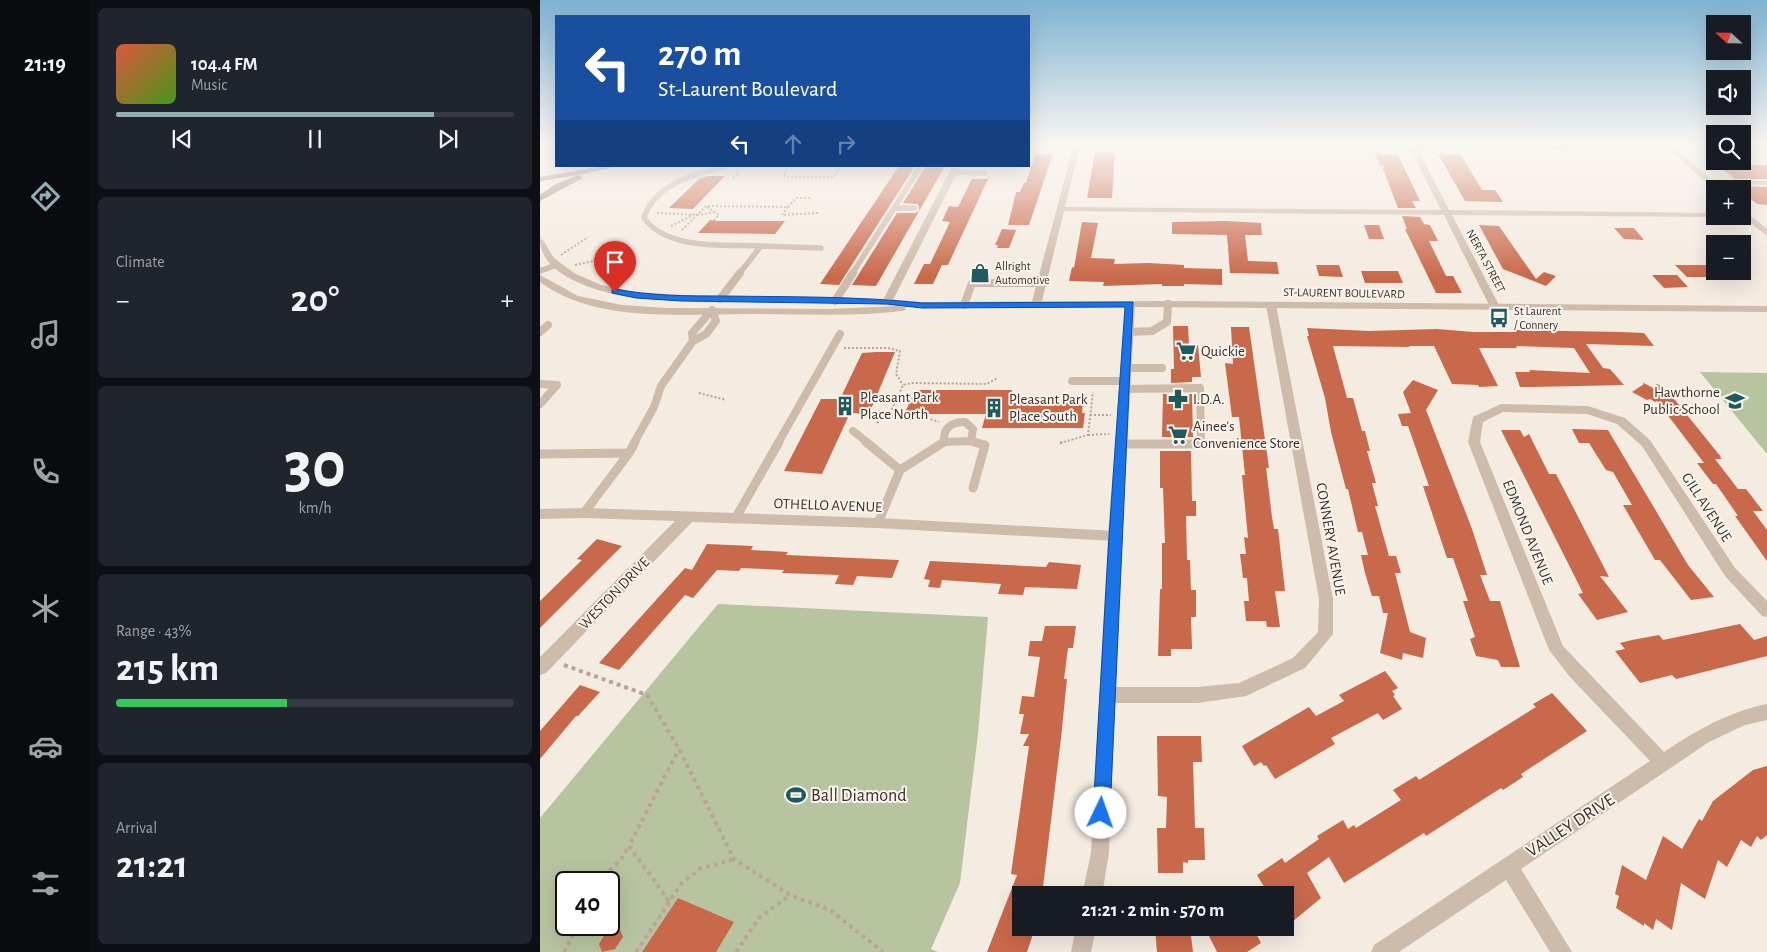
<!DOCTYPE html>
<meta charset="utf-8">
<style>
body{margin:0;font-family:"Alegreya Sans",sans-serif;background:#20242c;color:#f1f3f6;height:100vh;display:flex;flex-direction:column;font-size:19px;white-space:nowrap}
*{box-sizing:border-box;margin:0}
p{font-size:16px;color:#9ea1a6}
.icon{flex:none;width:28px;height:28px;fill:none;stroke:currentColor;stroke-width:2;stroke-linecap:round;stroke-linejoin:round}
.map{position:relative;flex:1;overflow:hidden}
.sheet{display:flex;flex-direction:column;gap:8px;padding:8px;background:#0d0f14;width:450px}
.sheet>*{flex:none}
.hud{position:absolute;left:15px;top:15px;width:475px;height:152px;border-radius:0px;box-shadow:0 5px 20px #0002;background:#1a4fa0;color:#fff;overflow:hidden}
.needle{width:32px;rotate:292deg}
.buttons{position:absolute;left:1166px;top:15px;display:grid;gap:10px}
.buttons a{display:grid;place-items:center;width:45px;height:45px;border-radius:0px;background:#171b24;box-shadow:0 5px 20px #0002;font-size:25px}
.speed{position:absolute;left:15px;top:871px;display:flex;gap:10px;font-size:25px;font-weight:700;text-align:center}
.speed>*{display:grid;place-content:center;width:65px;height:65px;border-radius:50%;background:#171b24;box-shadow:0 5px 20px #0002;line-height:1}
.speed .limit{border:2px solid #111;border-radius:8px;background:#fff;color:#111}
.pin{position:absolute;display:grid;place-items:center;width:42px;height:42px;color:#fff;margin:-51px -21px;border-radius:50% 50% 50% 0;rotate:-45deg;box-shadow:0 0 5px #0007}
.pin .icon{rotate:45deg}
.me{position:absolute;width:55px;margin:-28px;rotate:3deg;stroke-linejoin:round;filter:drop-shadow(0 0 4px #0008)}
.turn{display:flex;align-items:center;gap:18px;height:105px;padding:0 20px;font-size:22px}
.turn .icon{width:65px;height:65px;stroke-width:2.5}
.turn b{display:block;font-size:35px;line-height:42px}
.lanes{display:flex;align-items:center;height:48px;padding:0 20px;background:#0003;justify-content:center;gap:25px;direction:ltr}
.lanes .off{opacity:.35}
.big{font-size:38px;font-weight:600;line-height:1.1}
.sheet .card{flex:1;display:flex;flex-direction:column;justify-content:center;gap:8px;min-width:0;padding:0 18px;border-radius:8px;background:#20242c}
.sheet .dial{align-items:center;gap:0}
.dial b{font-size:65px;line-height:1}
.song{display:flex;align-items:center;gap:15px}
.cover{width:60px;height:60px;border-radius:8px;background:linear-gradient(135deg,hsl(10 70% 55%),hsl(100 70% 35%))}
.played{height:5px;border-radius:2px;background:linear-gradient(90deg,#92aeb2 80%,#363941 80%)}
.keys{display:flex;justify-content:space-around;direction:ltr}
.heat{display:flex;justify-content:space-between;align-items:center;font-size:28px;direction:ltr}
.charge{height:8px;border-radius:4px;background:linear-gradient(90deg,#34c759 43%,#363941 0)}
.trip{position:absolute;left:472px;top:886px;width:282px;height:50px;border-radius:0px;background:#171b24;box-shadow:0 5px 20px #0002;font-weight:600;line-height:50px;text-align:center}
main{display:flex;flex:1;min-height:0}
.tabs{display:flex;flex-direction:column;width:90px;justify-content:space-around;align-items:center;background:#090b0e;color:#9ea1a6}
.tabs .icon{width:35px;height:35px}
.tabs .active{color:#92aeb2}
.tabs b{font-size:22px;color:#f1f3f6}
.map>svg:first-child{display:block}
.green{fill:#b8c4a0;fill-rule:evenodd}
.building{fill:#c8694b}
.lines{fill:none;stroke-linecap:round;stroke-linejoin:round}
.path-far2{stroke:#b9a596;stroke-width:2;stroke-dasharray:2 2;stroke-linecap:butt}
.path-far1{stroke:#b9a596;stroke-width:2.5;stroke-dasharray:2.5 2.5;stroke-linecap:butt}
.path{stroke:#b9a596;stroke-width:4;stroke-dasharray:4 4;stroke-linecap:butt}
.service-far2{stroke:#cdbbac;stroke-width:5.5}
.service-far1{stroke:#cdbbac;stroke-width:8}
.service{stroke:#cdbbac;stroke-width:9}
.minor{fill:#cdbbac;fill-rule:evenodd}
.tertiary{fill:#cdbbac;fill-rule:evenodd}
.secondary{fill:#a18a7d;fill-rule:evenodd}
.route{fill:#1a73e8;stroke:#114b97}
.labels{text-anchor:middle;stroke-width:4;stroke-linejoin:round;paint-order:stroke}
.far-street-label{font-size:12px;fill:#3b302b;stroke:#fbf5ee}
.far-poi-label{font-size:12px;fill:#3b302b;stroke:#fbf5ee;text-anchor:start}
.poi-label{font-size:15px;fill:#3b302b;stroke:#fbf5ee;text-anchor:start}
.street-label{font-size:15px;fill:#3b302b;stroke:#fbf5ee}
.near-poi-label{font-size:18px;fill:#3b302b;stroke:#fbf5ee;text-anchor:start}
.near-street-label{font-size:18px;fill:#3b302b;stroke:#fbf5ee}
</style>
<main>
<nav class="tabs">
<b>21:19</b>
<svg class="icon active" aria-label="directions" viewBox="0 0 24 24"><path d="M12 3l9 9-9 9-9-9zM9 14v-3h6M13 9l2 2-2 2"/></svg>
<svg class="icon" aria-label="music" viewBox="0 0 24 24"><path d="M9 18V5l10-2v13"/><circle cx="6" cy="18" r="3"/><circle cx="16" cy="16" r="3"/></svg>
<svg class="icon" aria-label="phone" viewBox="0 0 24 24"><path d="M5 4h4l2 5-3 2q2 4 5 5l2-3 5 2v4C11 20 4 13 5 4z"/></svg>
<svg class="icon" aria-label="climate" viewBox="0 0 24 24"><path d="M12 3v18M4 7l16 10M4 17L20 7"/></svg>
<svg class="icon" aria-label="car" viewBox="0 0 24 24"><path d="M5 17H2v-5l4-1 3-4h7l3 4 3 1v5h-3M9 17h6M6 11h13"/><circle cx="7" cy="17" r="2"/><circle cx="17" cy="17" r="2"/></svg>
<svg class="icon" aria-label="filters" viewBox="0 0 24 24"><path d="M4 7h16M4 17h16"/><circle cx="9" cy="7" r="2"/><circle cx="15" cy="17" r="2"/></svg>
</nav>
<section class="sheet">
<div class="card">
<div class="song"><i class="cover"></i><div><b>104.4 FM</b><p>Music</p></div></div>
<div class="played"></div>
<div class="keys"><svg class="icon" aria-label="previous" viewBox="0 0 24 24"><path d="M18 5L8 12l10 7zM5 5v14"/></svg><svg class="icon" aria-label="pause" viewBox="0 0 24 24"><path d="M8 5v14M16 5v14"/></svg><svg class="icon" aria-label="next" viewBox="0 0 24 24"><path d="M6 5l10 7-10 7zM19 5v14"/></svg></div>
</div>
<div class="card"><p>Climate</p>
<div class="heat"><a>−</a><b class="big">20°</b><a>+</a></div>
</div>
<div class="card dial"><b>30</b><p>km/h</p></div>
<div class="card"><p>Range · 43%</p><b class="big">215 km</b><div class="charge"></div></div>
<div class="card"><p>Arrival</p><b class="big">21:21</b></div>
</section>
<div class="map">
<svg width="1227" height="952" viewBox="0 0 1227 952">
<rect width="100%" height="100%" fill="#f4ebe1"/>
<path class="green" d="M1160,372l67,1v81z
M178,604l270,13 -10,117 -18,149 -29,66 7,3h-398v-134zM26,882h43v43h-43z"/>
<path class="building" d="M555,152l20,1 -3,45h-25z
M498,154h15l-24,71h-21l8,-33h4l4,-9h2l9,-28z
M835,154l23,1 22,46h-8l4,7h-18l-15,-39 1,-3h-4z
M898,154l23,1 21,35h13l8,12 -38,-1z
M1178,165h49v14h-32z
M359,166h16l-76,119 -19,-1z
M386,166h19l-69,120 -24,-1 45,-72h18l4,-2v-5l-2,-2 -14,-1z
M168,176h17l-32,33 -24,-1 30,-29z
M432,179h16l-40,86h-12h6l-9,19h-19l10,-20h6l20,-42 -8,-1 7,-15 9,1z
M1204,186l23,1v18l-10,-1 -14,-11h9z
M862,216l18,1 4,7 6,1 8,16h-9l17,35h7l9,17h-26l-31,-64h2z
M170,220l8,1h67l-10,13 -77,-1z
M686,221l35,2 1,12h-17l3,26 29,1 2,12 -49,-1 -3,-38 -55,-1v-12z
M542,222l16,1 -7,35 24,1 -1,5 34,-1 36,2v3l38,1v16l-38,-1v2h-22v-2l-59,2 1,-4 -35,-1 3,-14 2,1z
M824,225h15l5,14h-15z
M939,225l20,1 37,53 8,-7 12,4 -10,10 -43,-17z
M1074,228h20l10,12 -20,-1z
M462,229l14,1 -7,18h-12l1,-3h-3z
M776,265h23l4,12 -24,-1z
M1135,265h38l2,6h4l6,6h-38z
M821,271h37l5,12h-38z
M1112,275h25l11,12 -24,1z
M633,326h15l1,19h9l3,32h-9v5l-21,1v-14h3z
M691,327h18l20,141h-3l6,49 2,12h4l7,62h-10l5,36h-13l-1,-6h-20l-2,-20h5l-2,-23h-4l-3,-24h6l-2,-17 4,1 -6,-63h3l-6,-58h-7l-7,-54 8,1z
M767,328l62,3 68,-2 36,3h42l-1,-2 107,2 23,1 10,13 -68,-2 17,24 7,1 14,16 -92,2h-12l-5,-15h15l-1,-2 61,3 -16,-25 -58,-2 1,2h-38l19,38 -19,1 -1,-2 -26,-1 -18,-38h-25l1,1 -77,-1 14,52h6l9,33h3l5,20h-3l9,32h-4l6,23h-3l14,50h7l5,17h-6l15,59 16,6 -3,20 -20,-5 -1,7 -22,-7 8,-40h-5l-4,-17h-7l-7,-23 -4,-18h7l-6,-23h-4l-10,-43h-2l-15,-57 -6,-34 -18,-62h2z
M336,352h19l-26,62 -19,-1 -28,61 -38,-3 37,-72h19l22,-46z
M873,380l25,10 -12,20 46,119 15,46h-7l10,26h10l20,66h-19l-3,-7 -22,-4 -6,-17 5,-2 -12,-36h5l-15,-43h-6l-24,-72h6l-21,-60h-6l-4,-12 13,-1 -8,-21z
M1102,382l11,6 4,-4 13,7 -5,3 10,6 46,57h-1l2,2h-7l23,30h8l17,22h-10l14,19v31l-32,-45h3l-22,-32h-3l-16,-21h7l-47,-62 -2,1 -5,-3 -3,1 -15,-8 12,-8z
M376,390h96l-3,13h74l-1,10h3l-2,15h-101l4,-14h-82z
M623,394h29l1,43h-31z
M1032,429l36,1 80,135 26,32 -23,3 -31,-40h-5l-32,-55h9l-19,-33 -7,-2 -17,-27h-10z
M961,430h19l4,7 5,-3 20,40h7l53,103 -9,-1 28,36 -31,8 -19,-26 5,-1z
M620,451h31l1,50h4v15h-10l1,44h3l1,30h5v27h-5l1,32h-21v7h-13l2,-67h2v-46h3l-2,-55h-3z
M57,539l25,7 -82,82v-27l42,-41 -5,-1z
M167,544l46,2 -2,4 37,2 -2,3 113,5 -7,18 -35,-2 -4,9 -18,-1 4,-9 -57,-2 2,-3 -43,-2 -2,3 -22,-1 -24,28 -8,-3 -66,75 -20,-7 86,-95 7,2z
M390,561l116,6 3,-5 32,3 -4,24 -52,-2 -2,8 -25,-1 3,-10 -59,-4 -2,8 -12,-1 2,-7 -6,-1z
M1200,624l14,16 13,-4v20l-91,23 -4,-4 -32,8 -25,-32 10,-2 -5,-6 12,-3 27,-5 4,5z
M505,626h31l-3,22h-5l-4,31h3l-6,59 -19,157h-21v33h14l-8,24h-40l30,-77 -6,-1 18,-128h-6l6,-12h-9l4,-20h-5l3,-18 12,1 6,-40 -12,-1 2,-15h12z
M845,671l13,17 -6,3 3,4 -2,1 9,13 -19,11 -5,-7 -47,25 4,6 -60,35 -9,-14 -2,1 -3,-4 -7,4 -12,-20 67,-39 7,9 28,-15 -5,-6z
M40,685l20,7 -22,24h-2l-36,43v-28z
M1012,693l35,38 -66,43 2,3 -20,13 -2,-2 -75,48 -2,-3 -80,50 -15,-26 -22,16 14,25 -35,29v-32h-17l-12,-20 25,-17 3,5 34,-24 -2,-3 26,-16 5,9 6,-4 2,3 45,-28 -8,-10 23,-14 3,4 117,-73 -3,-3z
M617,736h44l1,26h-9l2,66h9l1,32h-17v3l-5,-1v11h-25l-1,-45h9l1,-31 -9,-1z
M1227,766v69l-6,5 -4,-4 -6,11 -10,-7 -14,27 -9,-7 -13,39 -24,-16 -9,47 -16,-11 -3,11 -9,-7v3l-28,-18 3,-12 -4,-2 7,-29 24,15 17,-44 19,13 17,-30 3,2 11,-20 40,-31z
M138,898l56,24 -18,30h-74z
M79,928l4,9 -8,12 -13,3 -3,-8 8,-13z
M615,928h35l3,24h-36z
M665,928h48l8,15 -14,9h-30z"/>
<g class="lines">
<path class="path-far2" d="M250,166l-7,9 4,2h47l8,-11
M193,178l5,-5 -2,-6
M167,207l12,8 -5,5
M248,207l-6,8 36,-2
M117,213l41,2 17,-3
M131,226l24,-12
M142,230l24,-24 82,1 8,-9h15
M21,255l27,-18
M35,265l28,-6
M76,281l9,-5 1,-6
M304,348h44l12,3 -4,23 7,11
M159,393l27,7
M347,415l40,3 12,4
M550,415h21
M337,423l14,-12 12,-26 9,-2 74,1 12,-6
M548,435l21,-1
M520,443l28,-8 5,-43"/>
<path class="path-far1" d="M520,443l3,-1"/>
<path class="path" d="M24,665l83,30 32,54 55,110 56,36 40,15 53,42
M58,882l23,-23 8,-13
M129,901l-40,-55 50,-97
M24,952l14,-27
M96,952l46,-69 18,-14 34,-10
M196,952l23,-34 31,-23"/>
<path class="service-far2" d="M187,166c-30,7 -73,18 -83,52 24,33 81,26 117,28l-22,28
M413,172l32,1
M354,208h21
M221,246l60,2
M312,274l69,-108"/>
<path class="service-far1" d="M180,299l20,-26
M295,301l18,-28
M424,305l8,-22h69
M172,310l4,11 -10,13 -13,7 -1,-8z
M0,332l8,-7
M588,332l24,-1 15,-9 1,-18
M585,368h37
M532,381h53
M0,384l17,1 -17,19
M584,389l76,-1 1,55
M425,422l8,7 -2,12 -27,1c-1,-14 7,-20 21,-20z
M313,431l15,12
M431,441l6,2
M94,443l20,-36 7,-21 32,-45
M238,443l62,-109
M402,443l2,-1"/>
<path class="service" d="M326,442l34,28
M581,444h80v-2
M0,454l89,-1
M433,488l12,-43 -11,-3
M44,513l45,-60 6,-11
M195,519l44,-77
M338,523l22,-53 44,-28"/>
<path class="minor" d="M534,144l488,2 1,-2h6l1,4 -4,2 -148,-1 31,61 266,3v3h3l-3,1 -263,-2 48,92 -5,3 -5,-3 -46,-92 -380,-4 -23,94 -5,3 -5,-3zM540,146l330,3 31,61 -376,-3z
M1123,144h7l42,36 55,1v4l-50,-1 5,5h-7v1z
M412,167l7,2 -67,133 -5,3 -3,-1 -2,-2z
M1202,209l25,20v7l-25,-20z
M16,262l5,3 -2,2 -19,7v-6z
M731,302l5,3 57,294v35l-28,34 -59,28 -48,7h-91l-6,-3 -2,-5 2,-5 6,-3h91l41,-4 54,-25 25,-26 1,-33 -53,-294z
M961,404l87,2 37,12 25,22 85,128 32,33v16l-5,-1 -37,-40 -83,-130 -25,-22 -30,-10 -84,-2 -20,10 -3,20 83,204 101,106c33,-22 64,-40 103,-48v16l-22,5 -36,17 -188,127 51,83h-22l-44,-72 -107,72h-28l3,-7 276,-184 -80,-84 -21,-27 -81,-208 5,-25z
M44,508l294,10 237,13 5,1 2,4 -2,4 -5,1 -237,-13 -186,-6 -146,151 -6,2v-18l135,-136 -91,-3 -44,1v-10z"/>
<path class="tertiary" d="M0,239l3,1 11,18 20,15 27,12 35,7 45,3 206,4 35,3 246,-1 599,5v6l-632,-5 -13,229 -13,317 -7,42h-20l9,-42 17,-317 17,-229h-219l-1,3 -3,1c-48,6 -96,3 -144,3 -68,-1 -161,11 -218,-32v-7l38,21 44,9 45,3 163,1 67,-3c-63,-6 -127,-3 -190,-5 -37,0 -77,0 -112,-12 -23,-8 -55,-22 -55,-50z
M536,928h20l-5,24h-20z"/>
<path class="secondary" d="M62,166h18l-42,9 4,2 -1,2 -41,22v-6l14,-10 24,-10 -38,6v-4z"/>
</g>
<linearGradient id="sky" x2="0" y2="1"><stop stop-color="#7eb2d2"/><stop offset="0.52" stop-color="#faf6f2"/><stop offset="1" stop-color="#faf6f2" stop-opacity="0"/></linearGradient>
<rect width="1227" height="277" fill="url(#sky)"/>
<path class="route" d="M75,289c36,7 73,7 109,7 66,1 132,0 198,7l211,-1 -23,511 -3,6 -6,2 -5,-2 -3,-6 16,-277 16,-229 -203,1 -35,-4 -206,-3 -45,-3 -24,-5v-3z"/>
<defs>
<symbol id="shop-bare" viewBox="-9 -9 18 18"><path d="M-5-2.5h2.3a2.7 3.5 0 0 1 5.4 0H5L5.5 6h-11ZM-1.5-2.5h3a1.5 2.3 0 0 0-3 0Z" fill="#1f5a5e" stroke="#fbf5ee" stroke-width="2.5" paint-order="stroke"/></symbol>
<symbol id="bus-bare" viewBox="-9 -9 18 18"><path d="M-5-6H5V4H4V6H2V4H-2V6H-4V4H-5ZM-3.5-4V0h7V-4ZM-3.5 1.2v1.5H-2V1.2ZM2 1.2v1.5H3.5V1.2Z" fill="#1f5a5e" stroke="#fbf5ee" stroke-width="2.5" paint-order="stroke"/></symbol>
<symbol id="supermarket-bare" viewBox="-9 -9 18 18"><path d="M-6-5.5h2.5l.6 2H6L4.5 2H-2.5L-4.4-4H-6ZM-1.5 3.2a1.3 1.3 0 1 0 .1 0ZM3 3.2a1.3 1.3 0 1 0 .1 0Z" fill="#1f5a5e" stroke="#fbf5ee" stroke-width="2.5" paint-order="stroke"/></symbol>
<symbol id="pharmacy-bare" viewBox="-9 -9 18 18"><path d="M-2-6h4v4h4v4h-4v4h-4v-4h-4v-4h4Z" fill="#1f5a5e" stroke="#fbf5ee" stroke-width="2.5" paint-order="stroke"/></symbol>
<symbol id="school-bare" viewBox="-9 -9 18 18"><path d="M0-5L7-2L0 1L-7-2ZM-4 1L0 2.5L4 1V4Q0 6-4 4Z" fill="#1f5a5e" stroke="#fbf5ee" stroke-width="2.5" paint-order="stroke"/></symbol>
<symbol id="building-bare" viewBox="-9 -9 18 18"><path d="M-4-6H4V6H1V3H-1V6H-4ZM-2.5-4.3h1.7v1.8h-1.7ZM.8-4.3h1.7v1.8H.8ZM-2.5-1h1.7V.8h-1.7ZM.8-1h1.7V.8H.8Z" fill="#1f5a5e" stroke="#fbf5ee" stroke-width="2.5" paint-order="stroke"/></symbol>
<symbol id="stadium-bare" viewBox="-9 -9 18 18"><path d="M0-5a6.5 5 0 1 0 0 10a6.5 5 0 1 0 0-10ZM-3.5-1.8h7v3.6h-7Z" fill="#1f5a5e" stroke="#fbf5ee" stroke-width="2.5" paint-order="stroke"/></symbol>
</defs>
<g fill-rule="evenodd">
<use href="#shop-bare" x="426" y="259" width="28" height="28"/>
<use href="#bus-bare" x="945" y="304" width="28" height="28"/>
<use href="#supermarket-bare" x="632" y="337" width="28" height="28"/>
<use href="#pharmacy-bare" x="624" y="385" width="28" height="28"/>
<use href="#school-bare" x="1181" y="387" width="28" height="28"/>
<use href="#building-bare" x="291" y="392" width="28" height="28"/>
<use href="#building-bare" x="440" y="394" width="28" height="28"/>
<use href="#supermarket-bare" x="624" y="421" width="28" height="28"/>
<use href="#stadium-bare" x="242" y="781" width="28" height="28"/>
</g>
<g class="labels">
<g class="far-street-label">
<text transform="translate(946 261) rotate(62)" y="4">NERTA STREET</text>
<text transform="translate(804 293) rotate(1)" y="4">ST-LAURENT BOULEVARD</text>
</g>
<g class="far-poi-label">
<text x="455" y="270">Allright<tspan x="455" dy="14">Automotive</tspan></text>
<text x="974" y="315">St Laurent<tspan x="974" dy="14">/ Connery</tspan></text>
</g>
<g class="poi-label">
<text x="661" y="356">Quickie</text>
<text x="1180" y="397" text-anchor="end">Hawthorne<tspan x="1180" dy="17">Public School</tspan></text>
<text x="320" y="402">Pleasant Park<tspan x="320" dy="17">Place North</tspan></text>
<text x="469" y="404">Pleasant Park<tspan x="469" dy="17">Place South</tspan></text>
<text x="653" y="404">I.D.A.</text>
<text x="653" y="431">Ainee's<tspan x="653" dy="17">Convenience Store</tspan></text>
</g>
<g class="street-label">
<text transform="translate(288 505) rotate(2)" y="5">OTHELLO AVENUE</text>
<text transform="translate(1167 507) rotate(57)" y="5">GILL AVENUE</text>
<text transform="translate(988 532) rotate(68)" y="5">EDMOND AVENUE</text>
<text transform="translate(791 539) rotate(80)" y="5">CONNERY AVENUE</text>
<text transform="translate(74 593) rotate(-46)" y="5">WESTON DRIVE</text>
</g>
<g class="near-poi-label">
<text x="271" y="801">Ball Diamond</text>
</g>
<g class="near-street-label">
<text transform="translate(1030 825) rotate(-33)" y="6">VALLEY DRIVE</text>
</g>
</g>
</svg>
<div class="buttons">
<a><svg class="needle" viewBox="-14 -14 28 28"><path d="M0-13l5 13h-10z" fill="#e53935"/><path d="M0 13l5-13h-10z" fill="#9ea1a6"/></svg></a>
<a><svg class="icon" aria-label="sound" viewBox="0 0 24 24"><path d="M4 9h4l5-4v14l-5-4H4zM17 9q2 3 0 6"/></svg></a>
<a><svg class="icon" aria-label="search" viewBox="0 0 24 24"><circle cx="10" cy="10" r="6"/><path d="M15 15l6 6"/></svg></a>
<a>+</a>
<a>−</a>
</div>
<div class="speed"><div class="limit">40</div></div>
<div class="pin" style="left:75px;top:292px;background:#d93025"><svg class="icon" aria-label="arrive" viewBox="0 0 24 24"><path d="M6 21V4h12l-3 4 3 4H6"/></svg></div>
<svg class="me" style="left:561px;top:813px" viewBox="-20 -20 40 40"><circle r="19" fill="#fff"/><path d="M0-13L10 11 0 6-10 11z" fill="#1a73e8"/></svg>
<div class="trip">21:21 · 2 min · 570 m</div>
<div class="hud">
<div class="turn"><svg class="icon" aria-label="left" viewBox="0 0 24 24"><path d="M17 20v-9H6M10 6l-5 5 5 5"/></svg><div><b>270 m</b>St-Laurent Boulevard</div></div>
<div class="lanes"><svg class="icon" aria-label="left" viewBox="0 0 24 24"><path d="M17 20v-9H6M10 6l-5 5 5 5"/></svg><svg class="icon off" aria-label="ahead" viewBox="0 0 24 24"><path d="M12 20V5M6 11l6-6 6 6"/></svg><svg class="icon off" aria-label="right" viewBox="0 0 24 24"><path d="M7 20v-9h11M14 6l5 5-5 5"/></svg></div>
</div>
</div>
</main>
